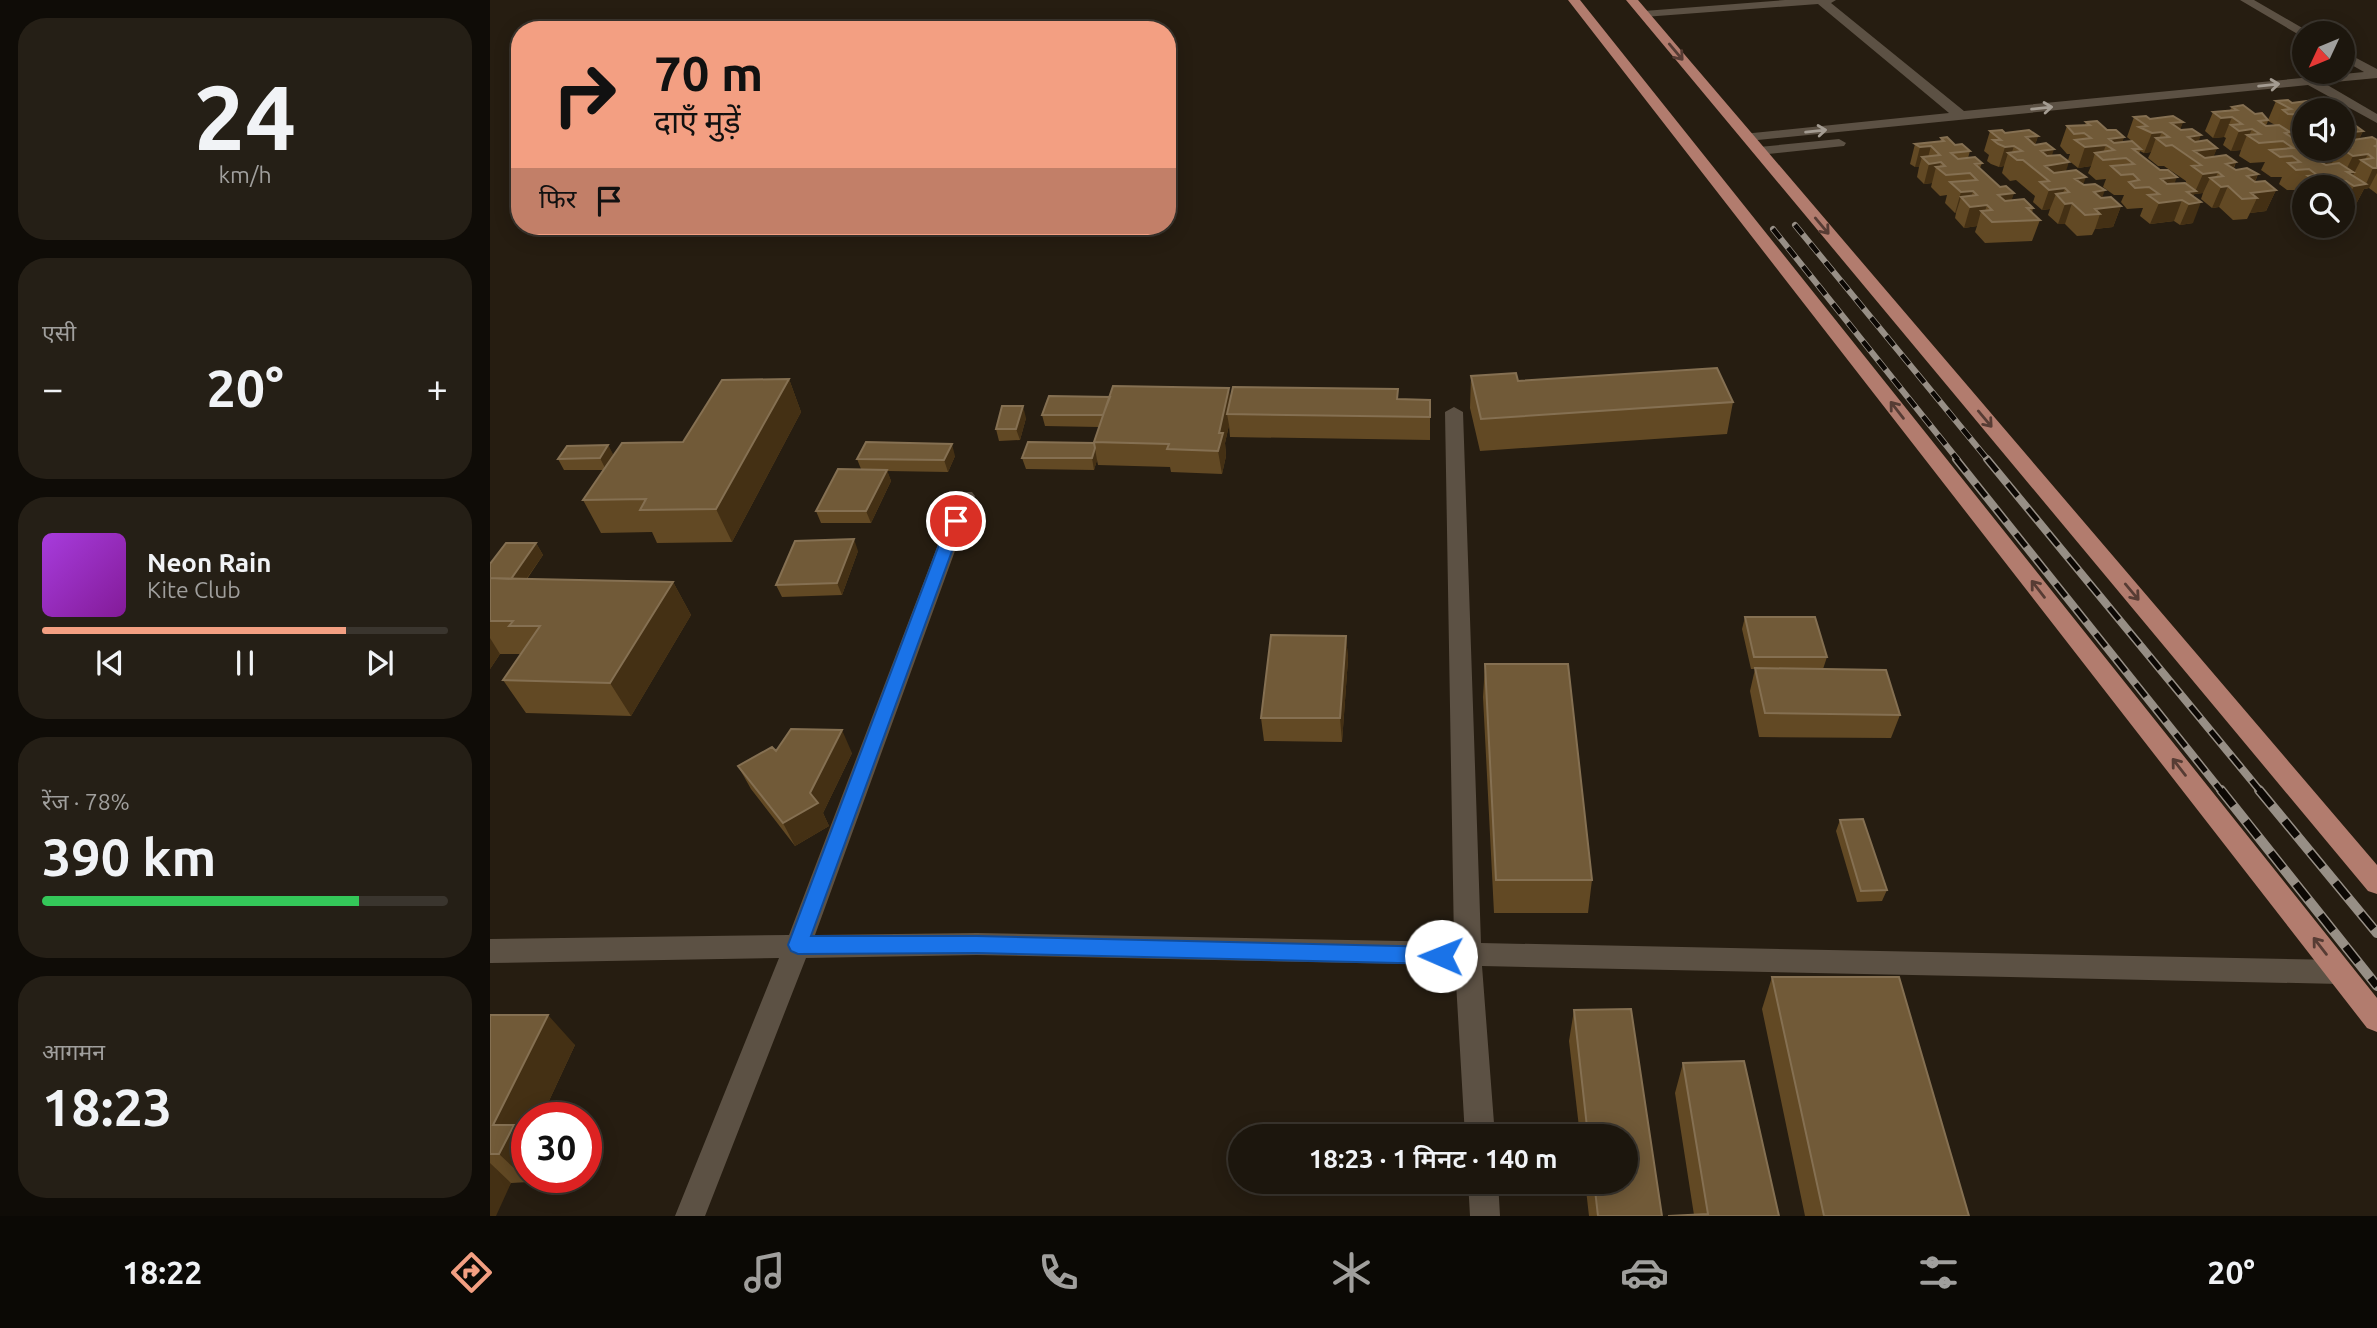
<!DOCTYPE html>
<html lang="hi">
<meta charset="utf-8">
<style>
body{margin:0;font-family:Ubuntu,"Noto Sans Devanagari",sans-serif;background:#251f16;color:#f1f3f6;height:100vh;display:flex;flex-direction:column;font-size:26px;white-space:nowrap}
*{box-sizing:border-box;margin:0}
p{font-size:23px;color:#a09f9d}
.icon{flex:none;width:38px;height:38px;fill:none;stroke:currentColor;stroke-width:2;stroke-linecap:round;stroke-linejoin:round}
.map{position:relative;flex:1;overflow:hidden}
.sheet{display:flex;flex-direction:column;gap:18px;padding:18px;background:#0f0c07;width:490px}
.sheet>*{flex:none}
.top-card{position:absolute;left:21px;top:21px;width:665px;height:214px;border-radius:28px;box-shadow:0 4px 18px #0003,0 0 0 2px #3a352e;background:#f39f82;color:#111;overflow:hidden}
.needle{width:46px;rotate:226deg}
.buttons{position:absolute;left:1802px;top:21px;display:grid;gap:14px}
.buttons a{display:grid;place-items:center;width:63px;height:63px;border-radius:50%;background:#1c160d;box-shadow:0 4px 18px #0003,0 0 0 2px #3a352e;font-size:35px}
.speed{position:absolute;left:21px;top:1102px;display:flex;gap:14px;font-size:35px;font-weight:700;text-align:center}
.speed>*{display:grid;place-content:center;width:91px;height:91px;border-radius:50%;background:#1c160d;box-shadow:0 4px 18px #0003,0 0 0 2px #3a352e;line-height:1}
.speed .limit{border:10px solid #d22;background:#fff;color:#111}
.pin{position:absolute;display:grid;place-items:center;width:60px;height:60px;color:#fff;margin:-30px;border:4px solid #fff;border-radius:50%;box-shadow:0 2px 7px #0007}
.me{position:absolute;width:77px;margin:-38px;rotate:271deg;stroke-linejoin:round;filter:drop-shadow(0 0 5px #0008)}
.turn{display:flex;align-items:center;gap:24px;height:147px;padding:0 28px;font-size:32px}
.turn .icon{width:91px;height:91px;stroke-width:2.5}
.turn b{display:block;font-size:49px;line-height:60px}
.then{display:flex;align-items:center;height:66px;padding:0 28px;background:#0003;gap:14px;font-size:26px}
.big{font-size:52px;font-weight:600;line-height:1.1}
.sheet .tile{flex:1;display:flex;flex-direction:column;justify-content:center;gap:10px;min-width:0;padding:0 24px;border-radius:28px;background:#251f16}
.sheet .dial{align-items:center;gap:0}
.dial b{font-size:91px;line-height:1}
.song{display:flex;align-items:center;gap:21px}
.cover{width:84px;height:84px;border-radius:10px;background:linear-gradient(135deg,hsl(280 70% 55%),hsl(290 70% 35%))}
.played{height:7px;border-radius:4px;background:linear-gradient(90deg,#f39f82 75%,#3a352e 75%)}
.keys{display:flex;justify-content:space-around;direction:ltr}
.heat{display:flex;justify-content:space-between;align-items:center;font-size:38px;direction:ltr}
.charge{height:10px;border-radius:5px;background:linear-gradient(90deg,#34c759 78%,#3a352e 0)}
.trip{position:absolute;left:738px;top:1124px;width:410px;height:70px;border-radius:35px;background:#1c160d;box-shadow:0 4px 18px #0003,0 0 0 2px #3a352e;font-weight:600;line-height:70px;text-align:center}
.tabs{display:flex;height:112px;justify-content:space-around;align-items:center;background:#0b0905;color:#a09f9d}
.tabs .icon{width:49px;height:49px}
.tabs .active{color:#f39f82}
.tabs b{font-size:32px;color:#f1f3f6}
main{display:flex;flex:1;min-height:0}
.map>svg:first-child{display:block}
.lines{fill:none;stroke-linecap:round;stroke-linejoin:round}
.minor{fill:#5c5144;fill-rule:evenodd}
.major{fill:#b27c6e;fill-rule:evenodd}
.rail-far2-casing{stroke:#978f86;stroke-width:6}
.rail-far1-casing{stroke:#978f86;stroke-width:8}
.rail-casing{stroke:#978f86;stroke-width:10}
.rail-far2{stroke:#0c0804;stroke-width:4.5;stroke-dasharray:12;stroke-linecap:butt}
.rail-far1{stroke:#0c0804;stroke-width:5;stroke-dasharray:16;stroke-linecap:butt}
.rail{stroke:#0c0804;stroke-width:7;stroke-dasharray:20;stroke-linecap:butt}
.wall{fill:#624924;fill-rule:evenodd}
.shaded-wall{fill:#443014}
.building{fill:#715a38;stroke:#857052;stroke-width:2}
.oneway{stroke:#573c34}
.oneway2{stroke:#a49c92}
.route{fill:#1a73e8;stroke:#114b97;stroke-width:2}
</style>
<main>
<section class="sheet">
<div class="tile dial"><b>24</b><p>km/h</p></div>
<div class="tile"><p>एसी</p>
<div class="heat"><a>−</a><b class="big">20°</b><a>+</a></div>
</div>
<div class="tile">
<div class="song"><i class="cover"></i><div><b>Neon Rain</b><p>Kite Club</p></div></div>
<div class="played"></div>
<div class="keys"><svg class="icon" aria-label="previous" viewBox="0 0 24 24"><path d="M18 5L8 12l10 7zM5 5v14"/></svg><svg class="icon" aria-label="pause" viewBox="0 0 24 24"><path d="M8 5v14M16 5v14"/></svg><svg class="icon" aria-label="next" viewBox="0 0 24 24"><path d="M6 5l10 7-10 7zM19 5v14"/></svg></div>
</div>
<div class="tile"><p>रेंज · 78%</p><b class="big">390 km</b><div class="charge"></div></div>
<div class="tile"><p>आगमन</p><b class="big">18:23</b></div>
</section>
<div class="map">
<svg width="1887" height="1216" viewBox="0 0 1887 1216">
<rect width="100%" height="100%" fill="#261d11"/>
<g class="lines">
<path class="minor" d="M1295,0h51l-5,3 133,108 400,-39 -21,-12v-9l34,18v9l-53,5 53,31v9l-69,-38 -560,56 -5,-1v-6l206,-21 -131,-109 -174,13 -6,-3 6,-3z
M1750,0h14l57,33 -10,3z
M1349,139l7,4 -2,3 -85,9 -7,-4 7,-4z
M964,407l9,5 18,531 859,17 9,4 4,8 -4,8 -9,4 -858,-18 13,170h-30l-10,-171 -478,-10 -171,3 -101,258h-30l104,-258 -289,5v-24l299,-4 169,-443h14l3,4 -160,439 162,-2 477,9 -9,-530z
M978,1181h30l2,35h-30z"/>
<path class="major" d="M1078,0h12l797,998v34l-10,-4z
M1136,0h12l739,865v29l-9,-3z"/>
<defs>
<path id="rail-far2" d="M1305,225l193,235
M1283,229l185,231"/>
<path id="rail-far1" d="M1466,459l266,333
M1497,459l274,333"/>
<path id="rail" d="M1731,790l156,196
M1769,790l118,143"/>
</defs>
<use href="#rail-far2" class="rail-far2-casing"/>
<use href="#rail-far1" class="rail-far1-casing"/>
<use href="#rail" class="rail-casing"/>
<use href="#rail-far2" class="rail-far2"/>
<use href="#rail-far1" class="rail-far1"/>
<use href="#rail" class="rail"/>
</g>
<path class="wall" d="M1786,101l49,5 -2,4h-18v39h38v-25l20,7 -4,8 18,1v54l-8,-6 -5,1 -8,15 -13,3v-20h-38v14l-6,-4 2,-6 -2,-1h-12l-8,-6 3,-7h-11l-10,-7 4,-8 -15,1 -11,-7 2,-6 -10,1 -8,-6 3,-7 -2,-1 -11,1 -8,-7 8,-19 17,-2 2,-3 23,7 13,6zM1778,121l7,4 -9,1z
M1644,117l49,5 -3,7 19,12 18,7 -4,9 23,5 -2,6 2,2 22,4 -3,8 21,8 -10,21 -16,2 -3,6 -14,1 -14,-13 -7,1 -11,-9 2,-6 -9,1 -1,29 -13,2 -6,-4 -24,3 -10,-8 3,-8h-2l-14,1 -6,-7 3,-7h-10l-11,-8 3,-8 -10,1 -8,-7 3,-7 -13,2 -10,-8 2,-6h-3l-7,-8 7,-20 18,-1 1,-3 38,15 -2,5h11l-6,-5zM1650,151l4,2 7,-1 -3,6 10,8h6l22,15v2l-11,1 -36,-30z
M1500,131l48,5 -3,9 17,11 14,15 36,27 19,8 -8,21 -18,2 -3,6 -15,1 -12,-12h-7l-10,-9 2,-6 -8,1 -9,-8 2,-6 -19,-16 -6,1 -8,-8 2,-7 -5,1 -8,-3 -4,-3 2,-6 -5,-4z
M1451,138l29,13 -2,7 14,5 -2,5 20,19 14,6 -3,7 22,8 -1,5 8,7 -8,21 -47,2 -10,-11 2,-6 -13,2 -9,-10 1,-5h-1l-10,-10 2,-8 -7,1 -9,-9 1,-4 -8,1 -7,-7 2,-10h-4l-5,-3 5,-20 25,-2z
M981,376l47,5 215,21 -6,32 -247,17 -10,-43z
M299,379l12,33 -69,130 -75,1 -5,-11 -51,1 -18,-33 21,-30h-40l-6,-11 50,-14 5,10 70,-13z
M908,399l32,1v40l-200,-3 -1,-12 -4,18 1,13 -4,18 -51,-2 -1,-5 -72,-2 -1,-5 -3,10 -68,-1 -4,-11 72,-15 5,-16 -54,-1 -3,-11z
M536,418l-6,22 -21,1 -3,-12z
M465,456l-7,16 -61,-1 4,10 -20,42h-50l-5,-12 45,-42 -4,-10z
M46,543l7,12 -16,24 146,3 18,33 -60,101 -105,-3 -23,-33 18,-26h-21l-10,15v-105z
M368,551l-16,44 -60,2 -6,-12z
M1255,617l82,40 -4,12 77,46 -9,23 -132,-1 -9,-46 5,-22h-4l-9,-40z
M856,636l2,23 -6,83 -78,-1 -3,-23z
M995,664l107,216 -4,33h-94l-11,-216z
M286,751l76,2 -29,60 6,13 -34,20 -44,-57 -13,-23z
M1350,820l47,70 -5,11 -25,1 -21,-71z
M1282,977l197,239h-164l-43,-207z
M1084,1010l88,206h-73l-4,-35h41v-45h-46l-11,-95z
M0,1015l85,30 -34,73h-14l2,64 -18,1 -21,33z
M1193,1063l96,153 -85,-1 -19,-122z"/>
<path class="shaded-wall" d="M1835,106l-2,4h-10l1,-3z
M1742,117l-8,20 -11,1 8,-20z
M1693,122l-8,20 -4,-19z
M1762,129l-3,7 -2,-1 -6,15 -10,1 8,-20z
M1873,131l-10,20 -10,-7v-11z
M1672,132l-4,8 -2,-2 -5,14 -7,1 8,-20z
M1711,135l-6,16 22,-3 -8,20 -8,-3 -13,-28z
M1548,136l-7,20 -5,-19z
M1634,137l-7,20 -8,-18z
M1616,145l-5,13 -6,-5 -4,13 -13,2 7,-21z
M1441,146l-4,15 -5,-4 -3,10h-4l5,-20z
M1524,146l-3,9 -3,-2 -4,13 -5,1 6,-20z
M1564,149l-5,16 20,-3 -7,21 -13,-2 -8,-30z
M1878,154l-4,8 -3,-2 -8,15h-2l-5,6 -3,6h-23l1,-3 22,-8 10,-20z
M1844,159l-10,20 -5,-18z
M1451,162l-2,7 -3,-2 -4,16 -8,1 5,-20z
M1746,162l-9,20 -1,-18z
M1883,168h4v5l-8,15 -5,1 -8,15 -13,3 11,-21 12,-2z
M1728,172l-4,10 -4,-4 -7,15 -9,1 9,-20z
M1768,174l-9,21 -2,-19z
M1596,177l-8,21 -3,-19z
M1687,177l-8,21 -8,-19z
M1738,186l-9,21 -7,1 9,-21z
M1575,188l-4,11 -5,-5 -6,15 -8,1 7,-20z
M1615,190l-7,19 23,-3 -8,21 -18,2 5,-15 -14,-1 8,-21z
M1786,190l-10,21 -16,2 7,-15 -6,-5z
M1483,191l-4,14 -8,-8 -5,16h-1l6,-21z
M1706,191l-6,13 11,-2 -8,21 -13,2 9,-21 -2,-12z
M1524,193l-7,21 -9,-19z
M1692,200l-8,21 -24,3 9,-21z
M1582,203l-7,21h-7l7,-20z
M1497,205l-3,9 -3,-3 -4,15 -13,2 6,-21z
M299,379l12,33 -69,130 -16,-33z
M739,388l3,23 -5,3 2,11 -4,18 1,13 -4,18 -4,-23 1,-18z
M533,406l3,12 -6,22 -4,-11z
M462,444l3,12 -7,16 -4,-12z
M118,445l6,11 -8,14 -6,-12z
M605,448l2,12 -3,10 -2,-12z
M397,470l4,11 -20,42 -5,-12z
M364,539l4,12 -16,44 -5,-12z
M46,543l7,12 -30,43 -8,-12z
M183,582l18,33 -60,101 -21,-33z
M856,636l2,23 -6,83 -2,-24z
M0,638l10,16 -10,15z
M352,730l10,23 -29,60 6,13 -34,20 -12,-23 27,-30z
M58,1015l27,30 -34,73h-14v60h5l-3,4 -30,-28 -6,-29z
M0,1163l21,20 -15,33h-6z"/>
<path class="building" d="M1798,100l4,3 22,-3 11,6 -11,1 5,3h-14v5l-17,-1 -5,-4 8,-1 -15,-8z
M1753,105l12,9 7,-1 6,7 -9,1 7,5 13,-1 11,7 -5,1 20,13v3h4l5,3 8,-1 12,8 -15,2 7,4 13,-2 14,9h-6l19,12 -12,2 -8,-5 -25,3 -13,-8 9,-1 -8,-6 -13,1 -8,-7 12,-1 -8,-6 -12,1 -10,-7 23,-2 -10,-7 -24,2 -12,-8 13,-1 -8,-5 -13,2 -8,-6 11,-1 -10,-7 -11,1 -8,-6 24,-2 -5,-3z
M1656,116l4,3 23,-3 10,6 -12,1 10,7 11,-1 9,6 -13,2 7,5 12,-2 10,8 -23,3 11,7 21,-3 10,7 -10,2 10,6 11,-2 11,6 -11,2 8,6 10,-1 11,9 -25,3 6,5 -15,1 -14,-13 -7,1 -11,-9 13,-2 -5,-4 -15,2 -11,-8 9,-1 -29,-20 -6,1 -10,-8 13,-1 -7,-5 -10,1 -13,-6 8,-1 -13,-9z
M1607,121l10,9h9l8,7 -15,2 5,4 18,-2 9,8h-8l27,21h8l9,7 -16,2 6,5 18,-1 11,8 -9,1 14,10 -12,2 -7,-4 -23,3 -11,-8 11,-1 -10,-7 -14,1 -6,-6 10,-2 -6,-6 -12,1 -10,-9 23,-2 -8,-6 -23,2 -8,-7 19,-3 -8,-5 -21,2 -10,-7 16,-2 -7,-5 -10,1 -7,-8 23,-1 -4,-3z
M1862,123l11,8 -20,2v-9z
M1512,130l3,3 24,-3 9,6 -12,1 9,8 11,-2 8,6 -13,2 6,5 13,-1 9,7 -24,4 9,7 22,-3 10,7 -11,2 9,6 11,-1 10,6 -11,2 7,6 10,-1 10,9 -26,3 5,5 -15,1 -13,-12 -7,1 -9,-10 13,-2 -4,-4 -16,2 -9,-8 9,-1 -26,-21h-6l-9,-7 14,-2 -8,-5 -9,1 -7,-3 -5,-4h8l-11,-9z
M1853,135l10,5 19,-3 5,3v5l-2,1 2,1v21h-4l-12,-8 12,-2 -5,-4 -15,2 -11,-7 8,-2 -7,-3z
M1457,137l8,8 7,-1 8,7 -19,2 7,6 17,-2 7,6 -7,1 25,23 6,-1 8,7 -16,2 7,6 19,-2 9,9h-6l13,12 -48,2 -11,-11 11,-1 -5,-5 -17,2 -9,-10 16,-2 -4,-4 -12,1 -11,-10 27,-2 -7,-7 -24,2 -10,-8 9,-1 -4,-4 -12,2 -7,-7 18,-2 -9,-9 -11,1 -5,-3 29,-3 -3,-3z
M1227,368l16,34 -252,17 -10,-43 45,-3 2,8z
M299,379l-73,130 -76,1 6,-11 -63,1 39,-57 61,-1 39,-62z
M623,386l116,2 -10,45h4l-5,18 -51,-2 2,-5 -75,-2z
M743,387l165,2 -1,10 33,1v17l-203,-3z
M559,396l61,1 -7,18h-61z
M512,406h21l-7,23h-20z
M376,442l86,2 -8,16 -87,-1z
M538,442l66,1 1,5 -3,10h-70z
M118,445l-8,13 -42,1 9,-13z
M348,469l49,1 -21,41h-50z
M364,539l-17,44 -61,2 19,-44z
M16,543h30l-25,36 -21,-1v-14z
M0,578l183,4 -63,101 -107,-3 37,-54h-31l4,-5h-23z
M1255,617h70l12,40h-73z
M781,635l75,1 -6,82h-79z
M995,664h83l24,216h-96z
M1265,668l131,2 14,45 -135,-2z
M301,729l51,1 -32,63 8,10 -35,20 -45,-57 34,-19 4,4z
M1373,819l24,71 -26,1 -21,-71z
M1282,977h127l70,239h-145z
M1141,1009l31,207h-64l-4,-35h32v-45h-38l-14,-126z
M0,1015h58l-55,110h21l-15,29h-9z
M1254,1061l35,155h-111l40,-2 -25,-151z"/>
<defs><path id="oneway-shaft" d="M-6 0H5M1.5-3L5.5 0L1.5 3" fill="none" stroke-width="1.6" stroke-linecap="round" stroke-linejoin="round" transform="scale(1.75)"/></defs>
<g class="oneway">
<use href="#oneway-shaft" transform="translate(1186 52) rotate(50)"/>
<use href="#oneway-shaft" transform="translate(1332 226) rotate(50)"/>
<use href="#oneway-shaft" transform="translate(1407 410) rotate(-128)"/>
<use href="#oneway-shaft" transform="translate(1495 419) rotate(50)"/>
<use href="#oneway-shaft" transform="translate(1548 589) rotate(-128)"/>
<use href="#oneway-shaft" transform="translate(1642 592) rotate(50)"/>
<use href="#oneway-shaft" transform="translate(1689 767) rotate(-128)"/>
<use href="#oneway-shaft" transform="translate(1830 946) rotate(-128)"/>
</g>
<g class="oneway2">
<use href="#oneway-shaft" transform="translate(1779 85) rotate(-6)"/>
<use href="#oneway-shaft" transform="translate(1552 108) rotate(-6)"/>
<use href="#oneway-shaft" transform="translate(1326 131) rotate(-6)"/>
</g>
<path class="route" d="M466,516l7,5 -152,415h166l464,11 7,2 3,7 -3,6 -7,2 -464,-11 -179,1 -7,-3 -3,-6 160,-424z"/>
</svg>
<div class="buttons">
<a><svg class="needle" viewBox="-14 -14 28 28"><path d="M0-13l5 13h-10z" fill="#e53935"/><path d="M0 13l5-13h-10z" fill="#a09f9d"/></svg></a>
<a><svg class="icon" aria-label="sound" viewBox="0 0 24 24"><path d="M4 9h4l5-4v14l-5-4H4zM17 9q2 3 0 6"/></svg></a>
<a><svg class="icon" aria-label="search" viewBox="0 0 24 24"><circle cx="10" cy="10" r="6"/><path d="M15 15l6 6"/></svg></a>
</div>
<div class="speed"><div class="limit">30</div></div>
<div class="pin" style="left:466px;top:521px;background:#d93025"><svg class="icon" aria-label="arrive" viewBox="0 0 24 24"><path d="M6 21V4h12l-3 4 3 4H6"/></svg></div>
<svg class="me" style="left:951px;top:956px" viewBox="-20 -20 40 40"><circle r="19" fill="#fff"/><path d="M0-13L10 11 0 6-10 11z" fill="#1a73e8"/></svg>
<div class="trip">18:23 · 1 मिनट · 140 m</div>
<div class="top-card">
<div class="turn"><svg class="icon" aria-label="right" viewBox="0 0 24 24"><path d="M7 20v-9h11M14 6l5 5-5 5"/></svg><div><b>70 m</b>दाएँ मुड़ें</div></div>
<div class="then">फिर<svg class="icon" aria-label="arrive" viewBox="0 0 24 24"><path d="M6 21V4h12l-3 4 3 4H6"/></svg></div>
</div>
</div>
</main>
<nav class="tabs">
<b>18:22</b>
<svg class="icon active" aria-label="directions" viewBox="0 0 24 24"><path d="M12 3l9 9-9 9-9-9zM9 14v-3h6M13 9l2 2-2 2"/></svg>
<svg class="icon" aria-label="music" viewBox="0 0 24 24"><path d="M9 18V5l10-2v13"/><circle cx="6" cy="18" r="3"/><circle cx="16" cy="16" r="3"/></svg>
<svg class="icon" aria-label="phone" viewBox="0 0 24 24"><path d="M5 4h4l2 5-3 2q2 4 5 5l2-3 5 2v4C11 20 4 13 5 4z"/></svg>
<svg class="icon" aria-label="climate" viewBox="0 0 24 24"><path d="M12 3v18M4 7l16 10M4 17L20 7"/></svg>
<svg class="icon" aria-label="car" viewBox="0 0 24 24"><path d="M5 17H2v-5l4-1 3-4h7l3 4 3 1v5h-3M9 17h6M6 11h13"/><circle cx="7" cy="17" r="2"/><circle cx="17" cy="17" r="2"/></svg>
<svg class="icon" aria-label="filters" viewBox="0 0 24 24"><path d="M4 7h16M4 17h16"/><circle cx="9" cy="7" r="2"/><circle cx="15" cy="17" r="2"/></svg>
<b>20°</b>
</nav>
